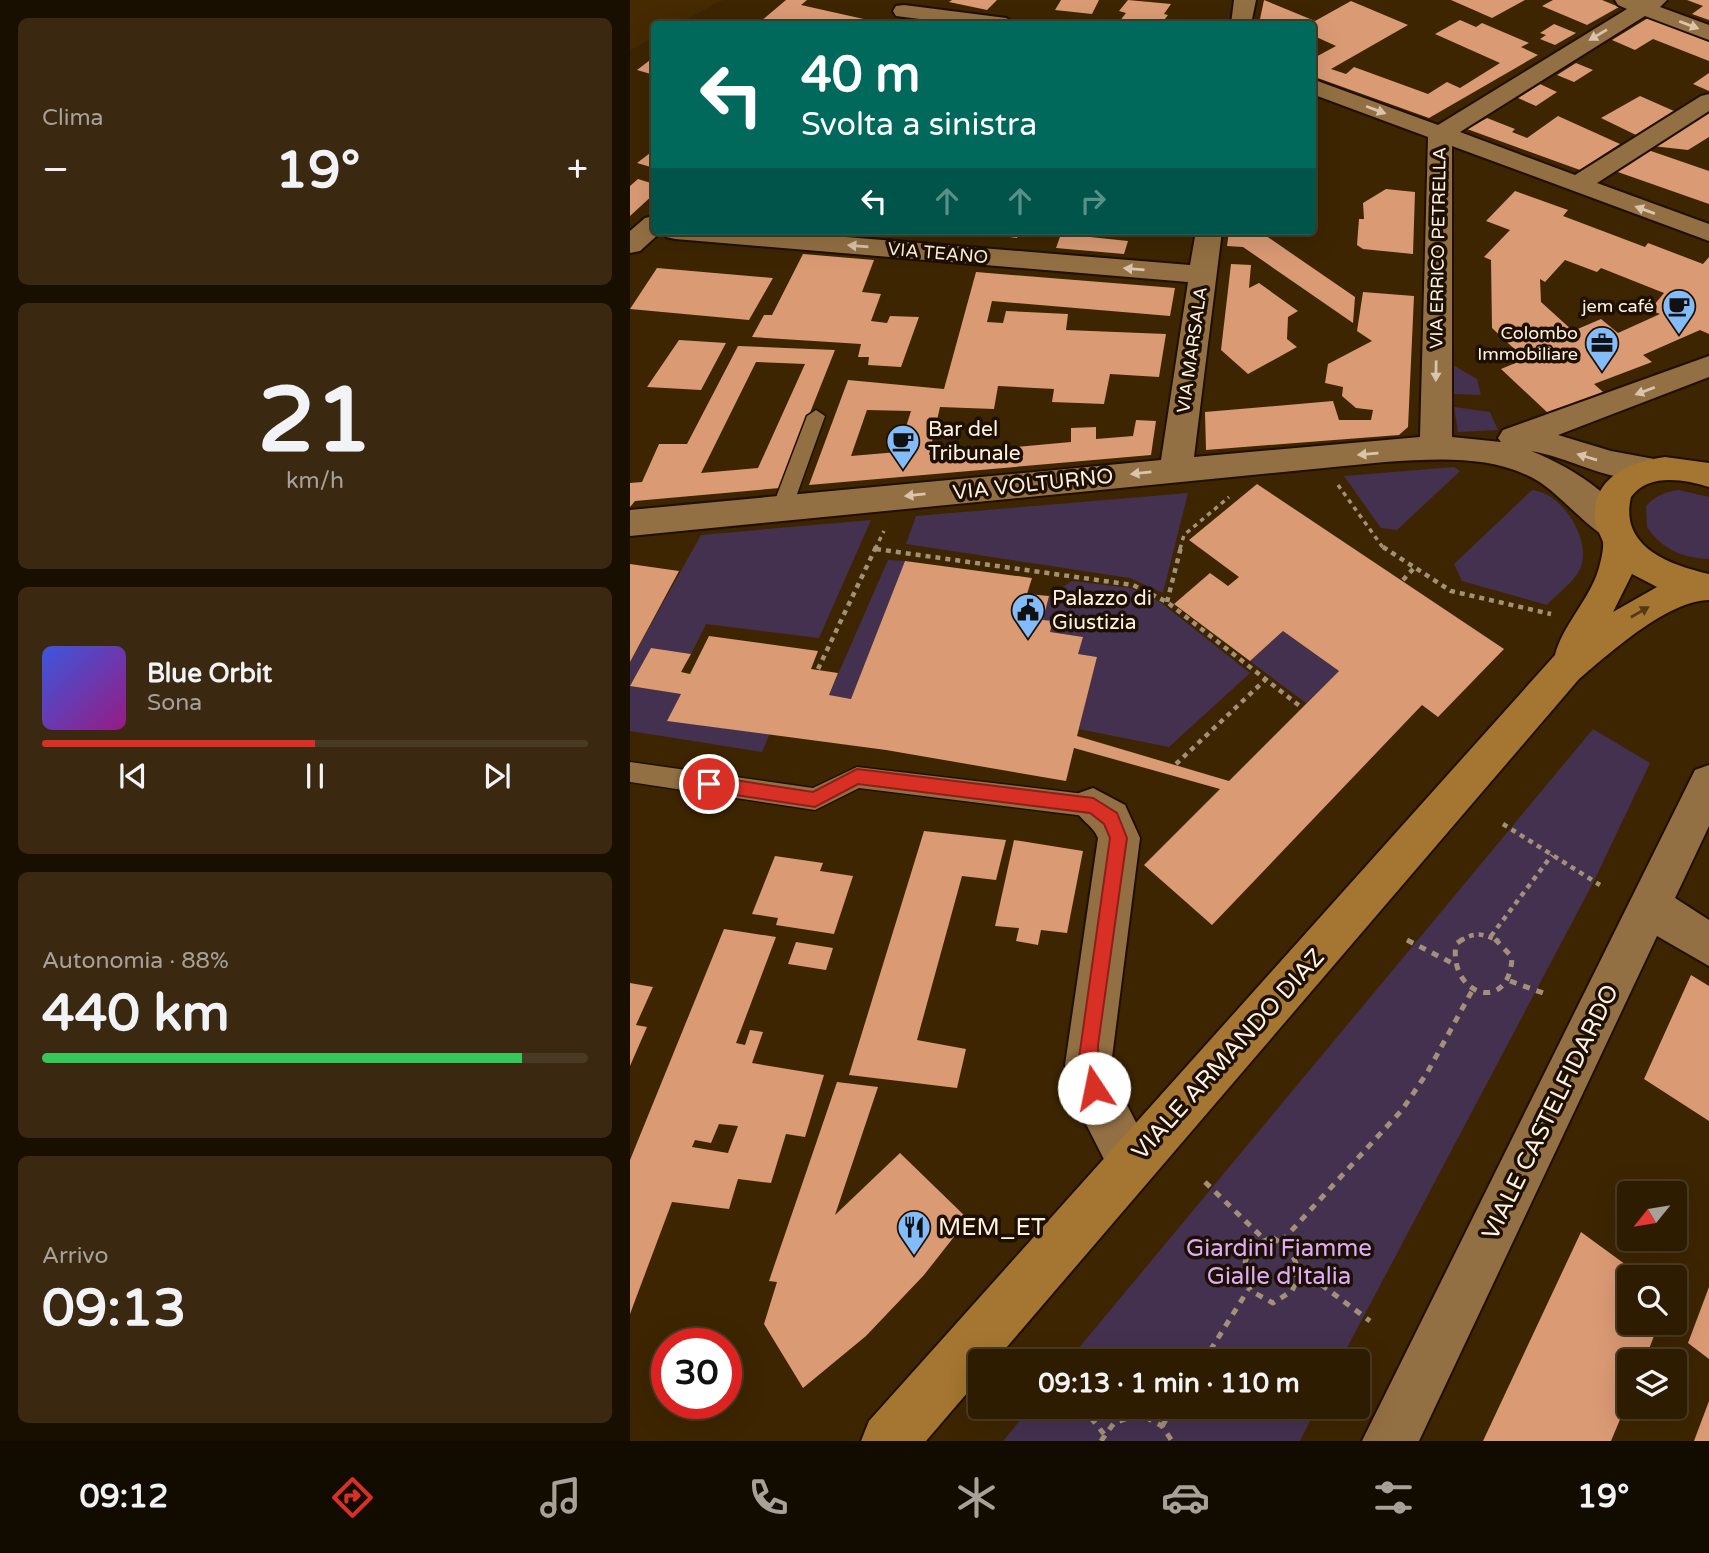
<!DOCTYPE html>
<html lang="it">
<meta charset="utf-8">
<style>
body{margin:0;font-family:"Varela Round",sans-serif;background:#3a2910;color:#f1f3f6;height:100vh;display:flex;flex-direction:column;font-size:26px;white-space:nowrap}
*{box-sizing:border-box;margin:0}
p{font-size:23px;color:#a7a199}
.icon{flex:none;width:38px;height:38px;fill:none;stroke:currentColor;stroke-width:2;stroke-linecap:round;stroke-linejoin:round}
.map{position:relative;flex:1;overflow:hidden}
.drawer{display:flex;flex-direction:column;gap:18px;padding:18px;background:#190f01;width:630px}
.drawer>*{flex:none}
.guide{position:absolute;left:21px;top:21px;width:665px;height:214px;border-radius:7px;box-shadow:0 7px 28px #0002,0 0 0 2px #493a23;background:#00695c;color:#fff;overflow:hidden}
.needle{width:46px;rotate:240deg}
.buttons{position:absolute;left:987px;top:1181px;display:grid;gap:14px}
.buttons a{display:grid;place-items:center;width:70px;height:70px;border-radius:7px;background:#2e1c01;box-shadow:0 7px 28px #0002,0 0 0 2px #493a23;font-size:35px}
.speed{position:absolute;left:21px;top:1328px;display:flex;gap:14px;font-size:35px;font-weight:700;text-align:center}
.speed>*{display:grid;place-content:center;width:91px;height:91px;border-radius:50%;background:#2e1c01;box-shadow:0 7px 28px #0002,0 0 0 2px #493a23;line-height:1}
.speed .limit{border:10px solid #d22;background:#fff;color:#111}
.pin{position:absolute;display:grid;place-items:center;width:60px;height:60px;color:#fff;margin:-30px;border:4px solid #fff;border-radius:50%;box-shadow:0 2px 7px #0007}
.me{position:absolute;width:77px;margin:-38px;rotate:349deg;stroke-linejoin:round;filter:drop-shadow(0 0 5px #0008)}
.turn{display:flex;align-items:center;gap:24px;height:147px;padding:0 35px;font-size:32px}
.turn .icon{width:91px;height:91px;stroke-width:2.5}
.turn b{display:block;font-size:49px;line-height:60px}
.lanes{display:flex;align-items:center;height:66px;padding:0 35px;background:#0003;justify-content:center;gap:35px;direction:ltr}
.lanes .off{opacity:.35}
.big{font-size:52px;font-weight:700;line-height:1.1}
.drawer .card{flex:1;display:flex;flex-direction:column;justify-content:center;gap:10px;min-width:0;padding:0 24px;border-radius:10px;background:#3a2910}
.drawer .dial{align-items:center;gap:0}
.dial b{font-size:91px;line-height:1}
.song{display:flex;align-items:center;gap:21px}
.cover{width:84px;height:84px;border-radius:10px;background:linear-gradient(135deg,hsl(230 70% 55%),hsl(310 70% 35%))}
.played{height:7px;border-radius:4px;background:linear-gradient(90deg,#d93025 50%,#493a23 50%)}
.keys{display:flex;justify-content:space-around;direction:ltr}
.heat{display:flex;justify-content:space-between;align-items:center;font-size:38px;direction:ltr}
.charge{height:10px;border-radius:5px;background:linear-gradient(90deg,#34c759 88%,#493a23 0)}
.trip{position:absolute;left:338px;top:1349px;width:402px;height:70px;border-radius:7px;background:#2e1c01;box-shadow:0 7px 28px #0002,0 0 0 2px #493a23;font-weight:700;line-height:70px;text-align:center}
.tab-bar{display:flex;height:112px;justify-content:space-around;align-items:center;background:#120b00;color:#a7a199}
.tab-bar .icon{width:49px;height:49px}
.tab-bar .current{color:#d93025}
.tab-bar b{font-size:32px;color:#f1f3f6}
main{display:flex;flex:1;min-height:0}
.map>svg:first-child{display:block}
.built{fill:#462a00}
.green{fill:#443150}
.building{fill:#da9a74;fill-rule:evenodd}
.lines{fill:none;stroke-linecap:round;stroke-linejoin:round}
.service-casing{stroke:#200f00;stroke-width:3}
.minor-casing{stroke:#200f00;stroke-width:4}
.secondary-casing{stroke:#200f00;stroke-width:4}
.path-far2{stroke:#a39078;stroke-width:3.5;stroke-dasharray:4.5 4.5;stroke-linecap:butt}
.path-far1{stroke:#a39078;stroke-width:4.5;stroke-dasharray:5 5;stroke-linecap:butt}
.path{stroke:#a39078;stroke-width:5;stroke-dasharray:7 7;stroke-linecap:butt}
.service{fill:#937043;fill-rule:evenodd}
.minor{fill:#937043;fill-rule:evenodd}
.secondary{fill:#a47631;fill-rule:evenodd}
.oneway{fill:#d9c4ac}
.oneway2{fill:#543914}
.route{fill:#d93025;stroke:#8d1f18;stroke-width:2}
.labels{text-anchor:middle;stroke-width:7;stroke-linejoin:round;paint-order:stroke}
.far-street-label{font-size:18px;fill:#fff2e4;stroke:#1e1001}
.far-poi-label{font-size:18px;fill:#fff2e4;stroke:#1e1001;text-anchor:end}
.poi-label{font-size:21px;fill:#fff2e4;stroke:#1e1001;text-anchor:start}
.street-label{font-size:21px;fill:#fff2e4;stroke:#1e1001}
.near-street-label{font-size:24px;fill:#fff2e4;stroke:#1e1001}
.near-poi-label{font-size:24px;fill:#fff2e4;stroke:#1e1001;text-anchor:start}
.near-park-label{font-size:24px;fill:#ddacfd;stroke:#1e1001}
</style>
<main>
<section class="drawer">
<div class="card"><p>Clima</p>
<div class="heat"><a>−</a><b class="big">19°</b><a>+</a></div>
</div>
<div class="card dial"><b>21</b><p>km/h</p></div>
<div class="card">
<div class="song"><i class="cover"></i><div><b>Blue Orbit</b><p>Sona</p></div></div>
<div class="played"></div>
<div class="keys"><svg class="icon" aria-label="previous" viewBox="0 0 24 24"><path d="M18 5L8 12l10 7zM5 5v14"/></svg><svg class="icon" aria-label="pause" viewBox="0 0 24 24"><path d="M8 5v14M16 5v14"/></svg><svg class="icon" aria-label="next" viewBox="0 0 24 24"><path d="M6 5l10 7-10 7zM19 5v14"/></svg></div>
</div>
<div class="card"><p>Autonomia · 88%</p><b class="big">440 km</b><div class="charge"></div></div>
<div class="card"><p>Arrivo</p><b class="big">09:13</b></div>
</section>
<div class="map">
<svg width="1079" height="1441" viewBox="0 0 1079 1441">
<rect width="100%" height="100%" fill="#3d2501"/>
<path class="built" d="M0,0h93l-46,24h-23v13l-24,13z"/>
<path class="green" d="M823,365l24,14 4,16 -28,-1z
M824,407l36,5 8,18 -40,2z
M824,467l6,4 -63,59 -16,-2 -37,-52z
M902,490c30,2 61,51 48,79 -6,13 -23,25 -33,36l-85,-24 -8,-17z
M1049,490l30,7v62c-27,-1 -47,-10 -62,-32l-1,-21c10,-11 19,-14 33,-16z
M558,493l-25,100 -33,-15 -224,-34 10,-28z
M241,520l-52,118 -113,-14 -15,30 -40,-6 -21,38 51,8 -13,26 102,13 -8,19 -132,-21v-69l71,-127z
M258,560l17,1 -54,138 -22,-4z
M442,581l58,7 30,14 90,71 -81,74 -90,-18 18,-72 -19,-3 4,-17 -32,-5 3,-10 -10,-2 6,-24z
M653,631l56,40 -33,32 -56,-42z
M963,729l57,34 -56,118 -254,480h-272z
M401,1407h286l-17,34h-297z"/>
<path class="building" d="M156,0h21l-6,5 67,15 -6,4h-87l-14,-3z
M322,0h45l-10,10 -38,-8z
M431,0h38l-7,14 -37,-4z
M498,0l43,4 -7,10 4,1 -7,9 -42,-2 7,-9 -7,-2z
M634,0l51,21 36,-20 57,24 -77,44 15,5 8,-7 74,27 19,-12 13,6 40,-25 -65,-29 25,-14 16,7 6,-4 47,20 -8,4 17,8 -109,63 -117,-42v-17l24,-13 -24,-11v-11h-24l-12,-5v5h-17z
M821,0h74l-33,18z
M923,0h49l17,7 -32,18 -45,-19z
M1057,0h22v20l-17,-6 11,-8z
M1018,18l61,24v19l-56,-22 -18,11 -23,-10z
M924,24l22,9 -21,12 -15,-6 6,-4 -6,-2z
M24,57v18l-17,-5z
M946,63l17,7 -19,12 -17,-7z
M1079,73v18l-16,-7z
M910,84l17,8 -21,14 -18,-8z
M1010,96l34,15 -38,24 -35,-17z
M1079,111v26l-21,13 -36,-4z
M928,116l62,28 -40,26 -113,-41 20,-11 28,11 -3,3 15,6z
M24,150v18l-17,-5z
M1018,150l61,21v33l-94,-33z
M8,179l16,5v10l-24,22v-30z
M756,189l29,3 -2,62 -50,-5 -6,-4 2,-26h5l-1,-16z
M885,191l53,19 -5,6 82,31 3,-4 55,21 6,-7v77l-9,-4 -57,25 9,7 -58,22 9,8 -54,22 -48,-45 24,-10 -33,-31 -1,-68 -7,-3 26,-27 -24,-9zM935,260l32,12 4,-4 63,25 -14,17 10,4 -42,19 -17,-14 -28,12 -32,-29 -1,-23 5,3z
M335,231h54l-2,7z
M599,231h30l96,66 -2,26 -110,-76 -16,-1z
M431,234l67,7 -4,13 -68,-6z
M173,254l71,6 -12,32 19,2 -10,27 16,2 3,-7 29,1 -18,50 -33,-2 1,-8h-11l3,-13 -109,-7 12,-22h8z
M601,264l20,1 -2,23 10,-5 39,28 -10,6 -1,22 10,8 -49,27 -27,-24z
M27,268l116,10 -24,42 -119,-11z
M346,272l199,16 -5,28 -178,-15 -5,21 16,1 3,-12 62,3 -2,16 100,4 -7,43 -49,-3 -6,30 -52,-2 2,-13 -56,-3 -4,23 -54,-2 -11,48 142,-13v-14l25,-1v12l37,-3 3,-16 20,1 -5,34 -342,30 39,-105 96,9zM237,410l44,1 -13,41 -47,4z
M733,292l51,4 -6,131 -9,8 -193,15 -1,-38 128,-11 6,19h32l2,-10 -17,-2 -14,-12 1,-9 -18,-4 3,-19 44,-23 -15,-10z
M49,340l47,3 -25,47 -54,-3z
M108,346l97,4 -55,138 -145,13 -5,6v-24l12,-1 17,-38h28zM126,362l49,2 -47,104 -57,5z
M627,484l247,165 -66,68 -16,-12 -210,220 -68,-60 76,-76 -146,-41 -8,33 -180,-31 -219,-29 14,-27 -51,-8 21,-38 40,6 -10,18 9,2 19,-38 109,15 -7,18 27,4 -9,22 22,4 54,-138 127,17 -5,16 22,2 -6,24 10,1 -3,11 33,5 -5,17 19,3 -20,79 152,45 110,-110 -56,-40 -33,30 -76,-57 36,-31 18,13 11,-9 -50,-37z
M0,564l49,7 -49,91z
M294,831l82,9 -10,40 -34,-4 -45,164 49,9 -9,39 -108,-13z
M384,840l69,11 -16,82 -26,-3 -3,15 -22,-4 3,-13 -24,-2z
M145,856l48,7 -3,8 33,5 -19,58 -58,-9 2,-7 -26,-4z
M94,929l52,8 -40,106 9,2 5,-15 13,2 -11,31 72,12 -19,62 -19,-3 -15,49 -33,-4 -9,30 -57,-7 -42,112v-154zM89,1124l19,2 -10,27 -36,-6 3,-7 16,3z
M166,942l37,6 -7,22 -38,-6z
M1061,975l18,11v135l-65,-42z
M0,983l23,4 -17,38 11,2 -17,39z
M207,1082l41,5 -43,128 65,-62 68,66 -44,56 -58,61 -63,52 -39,-64 13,-42 -8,-1z
M951,1232l63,46h-15v45h30l-15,39h-15v36l-18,43h-128z
M1079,1287v72l-21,-16z
M1079,1401v40h-15z"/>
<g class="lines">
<defs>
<path id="service" d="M186,410l9,6 -33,92 -10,7 -7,-2 -3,-5 35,-92z
M0,762l183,26 44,-21 236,28 8,3 4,8 -4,8 -8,3 -234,-29 -44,22 -185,-28z"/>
<path id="minor" d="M604,0h22l-5,24h-20z
M985,0h52l-7,7 49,18v15l-64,-24 -185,116 115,43 126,-79 8,-2v17l-112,72 112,41v17l-257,-95v291l49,5 -3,-4 5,-8 206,-74v21l-151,58 53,16 54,10 5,8 -5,8c-43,13 -91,-19 -134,-26 35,14 80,40 99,74l-5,9c-8,2 -13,4 -21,1 -15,-6 -46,-42 -66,-54 -46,-27 -102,-22 -153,-19l-755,74v-26l531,-50 27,-178 -513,-43 -9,-2 -4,-6 -22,20 -10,2v-22l15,-13 9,-2v15h118l418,34 6,-34h26l-28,226 226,-20 8,-300 -116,-43v-15l126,46 189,-116 -9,-4z
M274,5l102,13 11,6h-58l-63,-8 -3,-5 3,-5z
M1079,765v61l-34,72 34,22v46l-52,-30 -238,505h-57l333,-671z
M463,788l32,17 15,33 -29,227 9,26 36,71 -8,17 -17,8 -17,-8 -31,-61 -18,-53 33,-227c-5,-13 -19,-18 -25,-32l6,-13z"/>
<path id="secondary" d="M1035,457l44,6v24c-25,-8 -61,-14 -78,10 -12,50 39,68 78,77v26c-42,1 -98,52 -130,79l-585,683h-14v16l-54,63h-65l8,-20 686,-766c7,-28 32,-53 42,-81 3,-8 7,-25 6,-32 -2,-7 -7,-13 -8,-21 -4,-43 33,-59 70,-64zM1002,574l25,13 -44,25z"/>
</defs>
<use href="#service" class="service-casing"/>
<use href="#minor" class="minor-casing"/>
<use href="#secondary" class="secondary-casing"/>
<path class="path-far2" d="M708,485l46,64
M245,549l9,-18
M550,549l4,-14 45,-38"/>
<path class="path-far1" d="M753,547l68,44 100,23
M246,549l257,36 34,17 134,105
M773,580l11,-12
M537,602l14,-55
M188,669l58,-122
M546,764l89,-84
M873,824l97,61
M861,936l61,-81
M830,941c16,-10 23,-7 39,0"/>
<path class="path" d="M833,939l-7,5c-8,52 54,71 56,13l-17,-18
M777,940l45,23
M880,981l33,12
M575,1182l59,57
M643,1238c21,12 31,30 19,53l-19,12 -22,-12c-14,-25 -5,-46 22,-53z
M652,1241l120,-131 25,-37 46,-84
M669,1268l71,53
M573,1362l45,-72
M452,1407l22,27
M532,1426l12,-19
M471,1441l13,-18 25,-9 23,12 10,15"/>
<use href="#service" class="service"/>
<use href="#minor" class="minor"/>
<use href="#secondary" class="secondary"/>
</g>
<defs><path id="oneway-solid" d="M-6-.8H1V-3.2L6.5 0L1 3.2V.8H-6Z" transform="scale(1.75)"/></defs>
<g class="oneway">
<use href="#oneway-solid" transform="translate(1059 25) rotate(21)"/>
<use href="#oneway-solid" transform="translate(968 35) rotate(149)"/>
<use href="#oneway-solid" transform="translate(746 110) rotate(21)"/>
<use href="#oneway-solid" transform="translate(1015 210) rotate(-160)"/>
<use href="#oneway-solid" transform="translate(228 246) rotate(-175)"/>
<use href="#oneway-solid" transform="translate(504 269) rotate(-175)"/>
<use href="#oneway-solid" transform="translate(806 371) rotate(91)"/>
<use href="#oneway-solid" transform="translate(1015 391) rotate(159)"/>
<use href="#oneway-solid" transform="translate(738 454) rotate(175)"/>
<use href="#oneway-solid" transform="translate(957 457) rotate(-163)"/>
<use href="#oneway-solid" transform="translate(511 473) rotate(174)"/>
<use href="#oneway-solid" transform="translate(285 495) rotate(174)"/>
</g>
<use class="oneway2" href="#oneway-solid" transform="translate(1010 612) rotate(-30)"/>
<path class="route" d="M227,769l236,29 24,15 10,25 -29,207c-1,14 7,41 3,50l-7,3 -7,-3 -9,-30 32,-227 -6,-14 -14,-11 -232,-29 -43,23 -106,-16 -8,-7 8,-8 104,16z"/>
<defs>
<symbol id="cafe-pin" viewBox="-11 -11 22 30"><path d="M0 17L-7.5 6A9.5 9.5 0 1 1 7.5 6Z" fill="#82bcfa" stroke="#1e1001"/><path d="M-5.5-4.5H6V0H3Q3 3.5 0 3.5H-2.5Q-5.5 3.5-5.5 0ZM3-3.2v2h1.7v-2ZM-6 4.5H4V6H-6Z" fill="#111"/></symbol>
<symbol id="office-pin" viewBox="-11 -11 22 30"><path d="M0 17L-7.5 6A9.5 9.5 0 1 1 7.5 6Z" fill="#82bcfa" stroke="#1e1001"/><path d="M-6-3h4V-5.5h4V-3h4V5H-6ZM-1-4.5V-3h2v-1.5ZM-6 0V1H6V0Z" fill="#111"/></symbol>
<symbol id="civic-pin" viewBox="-11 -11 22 30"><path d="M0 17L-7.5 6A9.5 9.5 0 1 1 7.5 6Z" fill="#82bcfa" stroke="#1e1001"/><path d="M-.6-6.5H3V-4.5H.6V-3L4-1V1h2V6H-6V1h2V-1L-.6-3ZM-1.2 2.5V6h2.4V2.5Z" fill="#111"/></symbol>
<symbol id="restaurant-pin" viewBox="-11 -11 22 30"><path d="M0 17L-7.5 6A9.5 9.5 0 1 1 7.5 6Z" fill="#82bcfa" stroke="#1e1001"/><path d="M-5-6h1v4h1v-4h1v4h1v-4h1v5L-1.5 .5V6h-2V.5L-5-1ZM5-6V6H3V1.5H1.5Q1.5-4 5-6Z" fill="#111"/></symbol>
</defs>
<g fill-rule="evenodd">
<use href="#cafe-pin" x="1030" y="287" width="38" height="52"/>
<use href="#office-pin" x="953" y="324" width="38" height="52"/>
<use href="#cafe-pin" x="254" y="422" width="38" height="52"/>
<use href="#civic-pin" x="379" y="591" width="38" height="52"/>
<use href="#restaurant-pin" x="265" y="1208" width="38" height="52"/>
</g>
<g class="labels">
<g class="far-street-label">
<text transform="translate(808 248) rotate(-89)" y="6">VIA ERRICO PETRELLA</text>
<text transform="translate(308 253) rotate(5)" y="6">VIA TEANO</text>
<text transform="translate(562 350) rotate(-82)" y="6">VIA MARSALA</text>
</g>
<g class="far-poi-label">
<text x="1024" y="312">jem café</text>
<text x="948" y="339">Colombo<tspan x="948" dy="21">Immobiliare</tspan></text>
</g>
<g class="poi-label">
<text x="298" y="436">Bar del<tspan x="298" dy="24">Tribunale</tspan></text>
<text x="422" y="605">Palazzo di<tspan x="422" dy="24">Giustizia</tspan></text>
</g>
<g class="street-label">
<text transform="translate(403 484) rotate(-6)" y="7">VIA VOLTURNO</text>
</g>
<g class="near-street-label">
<text transform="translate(598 1054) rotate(-48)" y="8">VIALE ARMANDO DIAZ</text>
<text transform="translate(920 1112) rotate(-64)" y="8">VIALE CASTELFIDARDO</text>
</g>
<g class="near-poi-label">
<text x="308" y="1235">MEM_ET</text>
</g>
<g class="near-park-label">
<text x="649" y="1256">Giardini Fiamme<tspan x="649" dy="28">Gialle d'Italia</tspan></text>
</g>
</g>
</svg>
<div class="buttons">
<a><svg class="needle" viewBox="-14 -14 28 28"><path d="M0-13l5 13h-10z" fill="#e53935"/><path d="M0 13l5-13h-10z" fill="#a7a199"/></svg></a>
<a><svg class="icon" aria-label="search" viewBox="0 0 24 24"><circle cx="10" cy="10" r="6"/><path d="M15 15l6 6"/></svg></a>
<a><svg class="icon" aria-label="layers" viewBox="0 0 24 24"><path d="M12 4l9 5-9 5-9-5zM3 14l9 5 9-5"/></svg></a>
</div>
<div class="speed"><div class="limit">30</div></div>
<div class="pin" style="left:79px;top:784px;background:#d93025"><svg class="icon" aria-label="arrive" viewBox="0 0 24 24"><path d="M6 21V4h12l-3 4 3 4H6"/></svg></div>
<svg class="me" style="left:464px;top:1088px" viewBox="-20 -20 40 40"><circle r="19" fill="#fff"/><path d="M0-13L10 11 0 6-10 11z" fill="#d93025"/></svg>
<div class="trip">09:13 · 1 min · 110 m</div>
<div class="guide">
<div class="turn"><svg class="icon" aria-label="left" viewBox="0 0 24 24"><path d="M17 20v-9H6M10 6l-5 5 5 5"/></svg><div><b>40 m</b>Svolta a sinistra</div></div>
<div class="lanes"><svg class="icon" aria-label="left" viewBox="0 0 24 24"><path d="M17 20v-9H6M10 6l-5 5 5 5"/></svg><svg class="icon off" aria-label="ahead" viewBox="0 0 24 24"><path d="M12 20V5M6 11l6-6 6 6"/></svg><svg class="icon off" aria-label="ahead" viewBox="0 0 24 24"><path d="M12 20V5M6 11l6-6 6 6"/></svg><svg class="icon off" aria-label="right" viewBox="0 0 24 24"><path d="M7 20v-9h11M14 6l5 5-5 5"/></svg></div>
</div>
</div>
</main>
<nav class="tab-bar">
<b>09:12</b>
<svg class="icon current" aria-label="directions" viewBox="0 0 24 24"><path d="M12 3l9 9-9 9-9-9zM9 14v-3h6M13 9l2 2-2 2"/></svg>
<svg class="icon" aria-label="music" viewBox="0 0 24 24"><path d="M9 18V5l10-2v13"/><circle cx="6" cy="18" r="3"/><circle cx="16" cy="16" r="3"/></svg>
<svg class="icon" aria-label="phone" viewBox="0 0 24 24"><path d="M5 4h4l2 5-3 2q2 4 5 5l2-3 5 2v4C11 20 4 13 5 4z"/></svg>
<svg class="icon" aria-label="climate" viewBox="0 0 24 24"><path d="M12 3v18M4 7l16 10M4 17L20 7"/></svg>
<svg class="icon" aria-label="car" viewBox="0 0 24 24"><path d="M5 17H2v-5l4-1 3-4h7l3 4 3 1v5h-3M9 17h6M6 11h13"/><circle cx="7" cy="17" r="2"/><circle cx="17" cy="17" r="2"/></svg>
<svg class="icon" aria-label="filters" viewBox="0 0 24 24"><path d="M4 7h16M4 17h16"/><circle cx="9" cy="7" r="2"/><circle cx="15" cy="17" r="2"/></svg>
<b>19°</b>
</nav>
